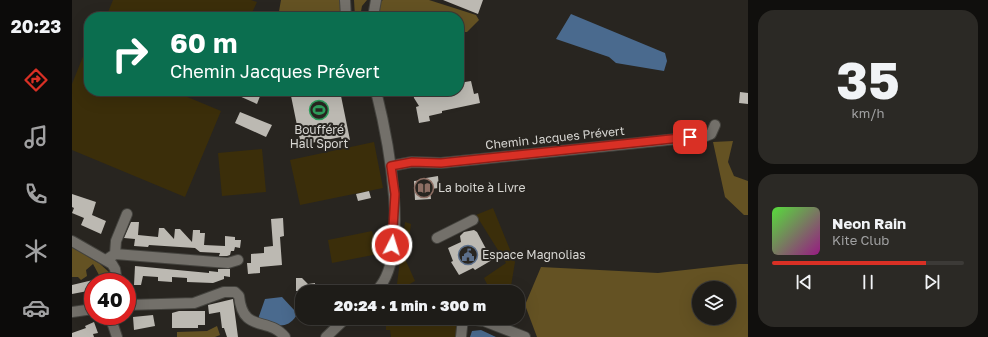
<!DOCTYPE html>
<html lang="fr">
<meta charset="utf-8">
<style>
body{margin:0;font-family:"Golos Text",sans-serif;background:#2b2925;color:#f1f3f6;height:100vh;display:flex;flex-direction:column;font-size:15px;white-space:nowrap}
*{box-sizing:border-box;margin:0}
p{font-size:13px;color:#a1a1a2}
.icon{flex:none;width:22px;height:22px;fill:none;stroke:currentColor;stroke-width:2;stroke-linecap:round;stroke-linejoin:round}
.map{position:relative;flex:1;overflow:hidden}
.details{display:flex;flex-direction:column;gap:10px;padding:10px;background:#100f0d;width:240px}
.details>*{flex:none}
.guide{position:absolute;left:12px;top:12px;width:380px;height:84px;border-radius:16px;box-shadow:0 4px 16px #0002,0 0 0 1px #3c3a37;background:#0b6e4f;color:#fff;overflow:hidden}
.fabs{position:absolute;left:620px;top:281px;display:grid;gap:8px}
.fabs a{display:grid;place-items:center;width:44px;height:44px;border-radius:50%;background:#1e1c18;box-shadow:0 4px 16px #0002,0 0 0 1px #3c3a37;font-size:20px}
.speed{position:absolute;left:12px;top:273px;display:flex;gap:8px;font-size:20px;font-weight:700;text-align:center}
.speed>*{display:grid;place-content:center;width:52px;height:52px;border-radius:50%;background:#1e1c18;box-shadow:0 4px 16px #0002,0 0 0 1px #3c3a37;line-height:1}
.speed .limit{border:6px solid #d22;background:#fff;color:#111}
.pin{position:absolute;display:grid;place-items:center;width:34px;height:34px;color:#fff;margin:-17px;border-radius:8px;box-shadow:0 2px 6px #0006}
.me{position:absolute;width:44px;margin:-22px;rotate:5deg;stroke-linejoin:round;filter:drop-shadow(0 0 3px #0008)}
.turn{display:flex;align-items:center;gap:14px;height:84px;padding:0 20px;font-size:18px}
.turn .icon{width:52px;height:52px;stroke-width:2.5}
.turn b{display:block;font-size:28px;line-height:34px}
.details .widget{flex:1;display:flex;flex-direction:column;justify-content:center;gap:6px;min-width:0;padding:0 14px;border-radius:16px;background:#2b2925}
.details .dial{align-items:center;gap:0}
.dial b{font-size:52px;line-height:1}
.song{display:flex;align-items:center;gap:12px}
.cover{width:48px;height:48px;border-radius:6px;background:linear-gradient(135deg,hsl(110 70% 55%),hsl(310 70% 35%))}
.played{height:4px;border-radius:2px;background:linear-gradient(90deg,#d93025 80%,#3c3a37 80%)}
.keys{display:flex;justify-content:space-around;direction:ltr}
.trip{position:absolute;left:223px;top:285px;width:230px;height:40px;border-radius:16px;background:#1e1c18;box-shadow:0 4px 16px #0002,0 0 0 1px #3c3a37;font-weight:800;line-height:40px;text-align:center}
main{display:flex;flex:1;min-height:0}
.tab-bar{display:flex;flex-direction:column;width:72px;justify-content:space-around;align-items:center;background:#0c0b0a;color:#a1a1a2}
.tab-bar .icon{width:28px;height:28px}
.tab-bar .selected{color:#d93025}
.tab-bar b{font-size:18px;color:#f1f3f6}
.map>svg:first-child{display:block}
.green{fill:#3b2e0a}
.forest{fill:#645223;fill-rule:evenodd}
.water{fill:#4a6a8e}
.building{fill:#bcb9b2}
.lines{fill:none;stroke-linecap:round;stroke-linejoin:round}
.minor-casing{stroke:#44433e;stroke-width:12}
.minor{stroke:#73706a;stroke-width:10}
.route-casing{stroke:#8d1f18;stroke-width:10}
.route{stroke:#d93025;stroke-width:7}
.labels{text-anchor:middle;stroke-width:4;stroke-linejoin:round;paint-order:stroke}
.poi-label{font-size:12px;fill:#d8d7d3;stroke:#282520;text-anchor:start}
.street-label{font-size:12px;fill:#d8d7d3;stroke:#282520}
</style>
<main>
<nav class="tab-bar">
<b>20:23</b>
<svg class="icon selected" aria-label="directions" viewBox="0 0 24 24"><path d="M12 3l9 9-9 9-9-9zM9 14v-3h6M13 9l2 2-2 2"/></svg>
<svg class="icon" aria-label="music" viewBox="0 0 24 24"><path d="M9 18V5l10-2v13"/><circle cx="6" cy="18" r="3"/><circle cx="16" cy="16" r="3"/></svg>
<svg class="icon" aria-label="phone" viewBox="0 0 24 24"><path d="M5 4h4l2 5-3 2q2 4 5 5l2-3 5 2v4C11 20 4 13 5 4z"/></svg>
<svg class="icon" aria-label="climate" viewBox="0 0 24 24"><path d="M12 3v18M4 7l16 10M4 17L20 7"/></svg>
<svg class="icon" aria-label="car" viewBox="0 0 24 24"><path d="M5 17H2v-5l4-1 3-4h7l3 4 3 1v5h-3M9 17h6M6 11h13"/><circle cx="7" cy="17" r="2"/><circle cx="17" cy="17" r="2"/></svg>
</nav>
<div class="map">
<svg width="676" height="337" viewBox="0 0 676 337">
<rect width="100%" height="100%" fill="#282520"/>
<path class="green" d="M41,0h138l6,2 -7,15h-144z
M12,54l5,2v35h84l48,20 -36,86 -113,-47v-66z
M302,142l9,46 -83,17 -10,-45z
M190,149l4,43 -44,4 -4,-43z
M421,208l22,54 -5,30h-19l-7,-14 22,-15 -30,-48z
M333,222l6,2 -5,37 9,20 -19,11z
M300,231l6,23 -46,9 -4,-23z
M314,318h45l27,5 -2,14h-65l-1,-7h-4z"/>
<path class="forest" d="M209,0h59l1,17h-63z
M282,0h13l-5,6 -2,11h-5z
M311,0h46l47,15 3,5 -12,12h-8v-15h-81l2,-15z
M661,141l-5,21 6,14 14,5v34h-4l-19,-18 -12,-55z
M0,247l28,17 10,9v8l-11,-6 -6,-11 -7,6 1,6 -6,4 -3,-3h-6z
M667,264h9v73h-211l-12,-32 16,-38 117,6zM627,288h30v30h-30z
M145,326l3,9 -5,2h-38v-5l30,-1z"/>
<path class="water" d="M499,14l94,39 2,8 -3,10 -48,-8 -7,-6 -53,-18z
M210,297l13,14 1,5c-10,16 -25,8 -38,3l7,-20z
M409,330l15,7h-26l2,-6z"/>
<path class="building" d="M371,0h40l-5,14z
M399,81l3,13 4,-1 2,10 -38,8v2l-13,3 1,5 -11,2 -3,-16 3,-1 -5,-8 -1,-7h46v-8z
M156,91h34l-5,13z
M218,91h50l10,49 -8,2 -1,-5 -40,8z
M668,92l8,1v11l-9,-1z
M168,112l32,13 -6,12 -31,-14z
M366,176l1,12 -9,1 1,10 -16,1 -1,-19 12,-1v-2z
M297,191l2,7 -13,3 -2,-7z
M0,194l24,8 -4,13 14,6 -5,13 -20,-9 3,-7 -12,-5 2,-5 -2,-1z
M211,218l1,18 -4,1 2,28 -22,2v6l-12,1 -1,-11h4v-9l13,-1v-6l9,-1 -2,-27z
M59,222h8l-1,13 20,2 1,-9h5l10,11 1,-10h5l12,13 1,-12h7v3h5l-1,12 21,1v-10l10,1v3h6l-1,8 -5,-1 -1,4h-3l-1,4 -3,1h-8l1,-3 -20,-1 -5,-4 -46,-3 -1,2 -14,-1 1,-7 -11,-1z
M402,230l3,2 15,28 -17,10 -2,-2 -14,7 -8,-13 2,-1 -5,-13 13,-6 -1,-6 4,-4z
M63,266l74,7v-2l9,1v-3h12v8l-6,-1v3l-11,4 -26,-1v-4l-15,-1v5l-14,-1v-4l-15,-1 -2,9h-7z
M224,278h6l6,6 7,-1v9l-19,-1z
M21,280v10l-21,4v-9z
M161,299l5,38h-11l-3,-9h-2l-2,-16 -11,2 -1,-9z
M107,311h26v14h-7v3h-26v-15z
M81,315l2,11 -21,4 -1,-13z
M22,322l4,11 -5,1 1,3h-22v-4l14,-5 -1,-2z"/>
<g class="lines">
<defs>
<path id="minor" d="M273,0l1,17
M301,17l3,-17
M319,166l21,-4 29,1 265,-27 5,-2 4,-9
M365,238l36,-18
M0,241l40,23 3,5 2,13
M43,254l1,-13 11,-27
M34,260l9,-6 113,9 10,-3
M303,292c38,-34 12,-157 1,-201
M55,305l67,-2 30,-11h11l4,4c4,38 29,20 46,41
M0,312l21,-3
M38,316l7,21
M389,318l23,3 41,16
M254,337l20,-19
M389,337l2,-19"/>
</defs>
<use href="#minor" class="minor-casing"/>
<use href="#minor" class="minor"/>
</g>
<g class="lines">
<defs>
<path id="route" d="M320,245l3,-51 -4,-28 21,-4 29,1 249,-26"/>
</defs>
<use href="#route" class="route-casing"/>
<use href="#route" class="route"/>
</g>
<defs>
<symbol id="stadium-ring" viewBox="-11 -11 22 22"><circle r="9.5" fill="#282520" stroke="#2e9e5b" stroke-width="1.5"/><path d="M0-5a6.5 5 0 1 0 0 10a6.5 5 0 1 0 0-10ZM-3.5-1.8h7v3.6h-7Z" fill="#2e9e5b"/></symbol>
<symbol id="library-ring" viewBox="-11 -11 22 22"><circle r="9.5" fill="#282520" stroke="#8d6e63" stroke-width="1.5"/><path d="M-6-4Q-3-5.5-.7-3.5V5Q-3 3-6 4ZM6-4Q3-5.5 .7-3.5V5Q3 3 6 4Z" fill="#8d6e63"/></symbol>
<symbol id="civic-ring" viewBox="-11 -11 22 22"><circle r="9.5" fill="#282520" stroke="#5c6f8a" stroke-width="1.5"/><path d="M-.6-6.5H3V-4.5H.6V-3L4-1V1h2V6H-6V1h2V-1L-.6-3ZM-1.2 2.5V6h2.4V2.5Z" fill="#5c6f8a"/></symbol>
</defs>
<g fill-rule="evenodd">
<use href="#stadium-ring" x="236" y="99" width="22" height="22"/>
<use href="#library-ring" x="341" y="177" width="22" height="22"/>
<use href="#civic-ring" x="385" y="244" width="22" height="22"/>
</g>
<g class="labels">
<g class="poi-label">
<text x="247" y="134" text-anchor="middle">Boufféré<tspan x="247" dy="14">Hall Sport</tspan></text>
<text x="366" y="192">La boite à Livre</text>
<text x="410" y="259">Espace Magnolias</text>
</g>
<g class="street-label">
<text transform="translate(483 138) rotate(-6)" y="4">Chemin Jacques Prévert</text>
</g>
</g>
</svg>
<div class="fabs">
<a><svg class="icon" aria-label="layers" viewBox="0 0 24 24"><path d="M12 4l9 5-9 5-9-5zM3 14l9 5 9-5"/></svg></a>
</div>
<div class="speed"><div class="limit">40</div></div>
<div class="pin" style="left:618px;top:137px;background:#d93025"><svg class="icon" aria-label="arrive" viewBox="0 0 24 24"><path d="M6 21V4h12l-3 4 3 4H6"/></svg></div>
<svg class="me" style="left:320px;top:245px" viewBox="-20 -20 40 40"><circle r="17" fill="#d93025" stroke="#fff" stroke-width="3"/><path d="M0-11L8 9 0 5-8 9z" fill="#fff"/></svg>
<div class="trip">20:24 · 1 min · 300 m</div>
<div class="guide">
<div class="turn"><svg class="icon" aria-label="right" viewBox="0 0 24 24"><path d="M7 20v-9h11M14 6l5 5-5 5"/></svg><div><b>60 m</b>Chemin Jacques Prévert</div></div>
</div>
</div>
<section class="details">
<div class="widget dial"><b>35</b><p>km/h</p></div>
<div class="widget">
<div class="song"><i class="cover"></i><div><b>Neon Rain</b><p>Kite Club</p></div></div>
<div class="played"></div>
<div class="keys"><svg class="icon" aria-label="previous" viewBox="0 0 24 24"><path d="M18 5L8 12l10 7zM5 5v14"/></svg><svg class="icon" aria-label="pause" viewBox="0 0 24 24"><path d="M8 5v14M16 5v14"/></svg><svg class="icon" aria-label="next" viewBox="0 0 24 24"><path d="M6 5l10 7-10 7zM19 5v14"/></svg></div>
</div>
</section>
</main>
